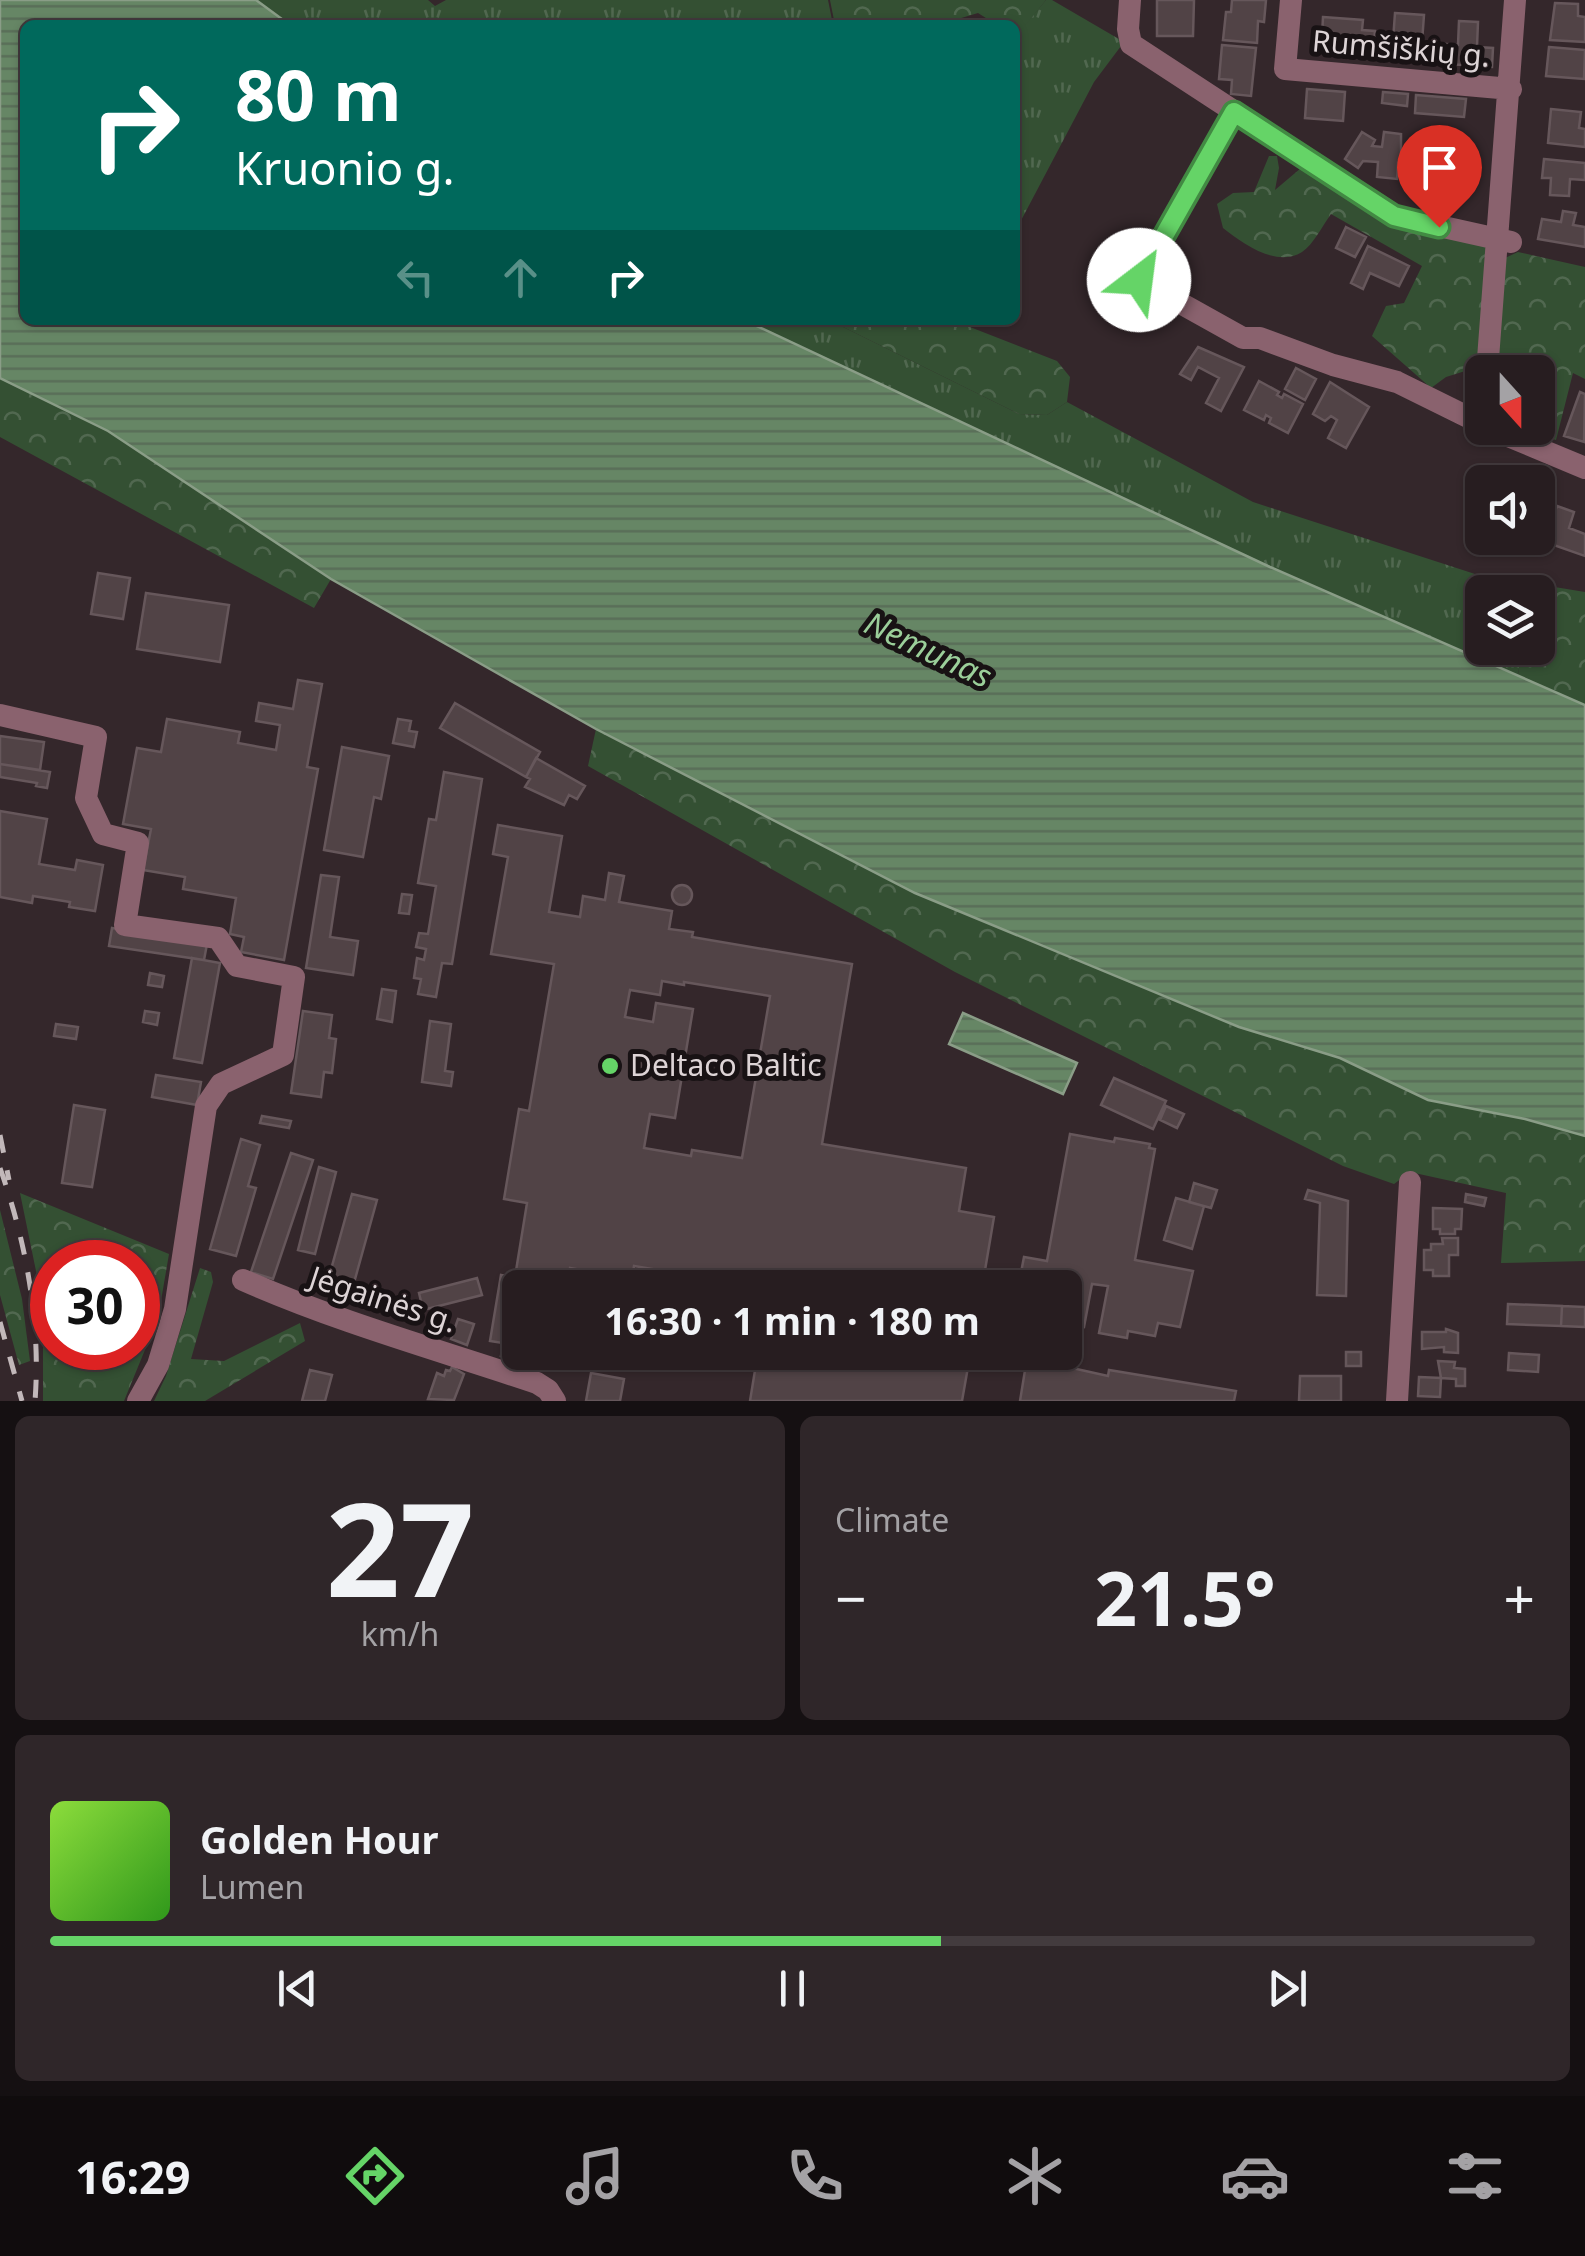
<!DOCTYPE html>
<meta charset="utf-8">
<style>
body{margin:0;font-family:"Noto Sans",sans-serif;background:#2f2629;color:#f1f3f6;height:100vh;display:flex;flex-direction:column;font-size:38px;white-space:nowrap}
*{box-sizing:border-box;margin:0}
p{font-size:32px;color:#a4a2a5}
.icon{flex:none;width:55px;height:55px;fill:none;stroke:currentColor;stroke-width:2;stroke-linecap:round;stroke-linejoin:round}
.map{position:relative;height:1401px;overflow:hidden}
.details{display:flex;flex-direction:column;gap:15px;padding:15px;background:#151012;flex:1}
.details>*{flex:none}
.hud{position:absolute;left:20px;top:20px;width:1000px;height:305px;border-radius:15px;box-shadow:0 2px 8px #0004,0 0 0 2px #433b3e;background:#00695c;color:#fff;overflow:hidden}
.needle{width:65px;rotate:159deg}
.tools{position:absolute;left:1465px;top:355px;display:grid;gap:20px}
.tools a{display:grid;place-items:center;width:90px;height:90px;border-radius:15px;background:#271d20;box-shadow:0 2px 8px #0004,0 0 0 2px #433b3e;font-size:50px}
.speed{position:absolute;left:30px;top:1240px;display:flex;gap:20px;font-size:50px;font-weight:700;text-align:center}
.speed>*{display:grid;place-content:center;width:130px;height:130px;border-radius:50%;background:#271d20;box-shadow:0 2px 8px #0004,0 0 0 2px #433b3e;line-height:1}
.speed .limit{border:15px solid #d22;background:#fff;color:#111}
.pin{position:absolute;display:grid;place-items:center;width:85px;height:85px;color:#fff;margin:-102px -42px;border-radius:50% 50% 50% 0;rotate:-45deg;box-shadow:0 0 10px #0007}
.pin .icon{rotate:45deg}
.me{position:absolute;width:110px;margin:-55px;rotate:30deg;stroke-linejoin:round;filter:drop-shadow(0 0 8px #0008)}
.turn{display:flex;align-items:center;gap:35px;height:210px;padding:0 50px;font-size:45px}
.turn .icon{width:130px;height:130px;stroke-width:2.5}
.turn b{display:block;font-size:70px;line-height:85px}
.lanes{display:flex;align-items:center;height:95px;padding:0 50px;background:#0003;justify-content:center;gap:50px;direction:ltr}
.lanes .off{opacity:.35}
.big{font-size:75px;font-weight:700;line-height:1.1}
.details .tile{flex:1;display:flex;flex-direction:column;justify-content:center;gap:15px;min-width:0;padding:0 35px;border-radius:15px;background:#2f2629}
.details .dial{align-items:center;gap:0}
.dial b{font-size:130px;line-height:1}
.song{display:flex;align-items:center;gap:30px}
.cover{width:120px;height:120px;border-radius:15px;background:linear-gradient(135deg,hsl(90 70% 55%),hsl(110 70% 35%))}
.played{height:10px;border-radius:5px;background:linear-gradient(90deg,#65d467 60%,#433b3e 60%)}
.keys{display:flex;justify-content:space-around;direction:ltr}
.heat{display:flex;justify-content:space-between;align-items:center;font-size:55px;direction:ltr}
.details .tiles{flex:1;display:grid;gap:15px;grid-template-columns:1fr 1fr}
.tile:last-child{grid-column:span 2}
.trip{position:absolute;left:502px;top:1270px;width:580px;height:100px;border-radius:15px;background:#271d20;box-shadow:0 2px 8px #0004,0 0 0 2px #433b3e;font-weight:700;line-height:100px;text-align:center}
.menu{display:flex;height:160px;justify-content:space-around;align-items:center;background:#100c0d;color:#a4a2a5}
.menu .icon{width:70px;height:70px}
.menu .active{color:#65d467}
.menu b{font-size:45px;color:#f1f3f6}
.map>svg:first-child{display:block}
.grass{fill:url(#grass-tufts)}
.forest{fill:url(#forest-crowns);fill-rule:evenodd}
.water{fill:url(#water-rules);stroke:#8a9d87;stroke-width:2.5}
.building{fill:#514346;stroke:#66575b;stroke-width:2.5;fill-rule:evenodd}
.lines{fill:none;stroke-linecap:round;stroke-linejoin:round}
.minor{stroke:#8a626e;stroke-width:22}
.rail{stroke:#c2b8ba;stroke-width:5;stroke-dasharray:18 18;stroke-linecap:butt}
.route-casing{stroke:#428a43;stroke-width:25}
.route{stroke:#65d467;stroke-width:18}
.poi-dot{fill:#65d467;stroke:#181214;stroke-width:4}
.labels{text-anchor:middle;stroke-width:10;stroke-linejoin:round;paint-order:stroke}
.street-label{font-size:30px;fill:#ddd4d6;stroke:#181214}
.poi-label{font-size:30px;fill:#ddd4d6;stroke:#181214;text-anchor:start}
.water-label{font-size:32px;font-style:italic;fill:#9bcf9a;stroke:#181214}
</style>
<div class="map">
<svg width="1585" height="1401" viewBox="0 0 1585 1401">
<defs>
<pattern id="grass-tufts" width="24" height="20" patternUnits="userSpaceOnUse" patternTransform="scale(2.5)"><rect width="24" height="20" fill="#345033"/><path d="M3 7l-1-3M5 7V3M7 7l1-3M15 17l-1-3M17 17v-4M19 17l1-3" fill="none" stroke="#516850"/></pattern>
<pattern id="forest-crowns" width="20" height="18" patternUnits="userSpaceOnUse" patternTransform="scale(2.5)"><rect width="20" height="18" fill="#345033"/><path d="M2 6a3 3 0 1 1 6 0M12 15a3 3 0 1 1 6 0" fill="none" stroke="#516850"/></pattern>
<pattern id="water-rules" width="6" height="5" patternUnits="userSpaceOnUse" patternTransform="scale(2.5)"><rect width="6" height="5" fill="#668665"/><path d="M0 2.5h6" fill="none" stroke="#596e58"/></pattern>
</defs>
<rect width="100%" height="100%" fill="#34272b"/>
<path class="grass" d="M256,0h172l7,6 11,-6h382l5,25h-543z
M1046,0h6l72,42 -30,40 -79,150v-195z
M744,320h85l190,94 28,1 20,-13 186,100 222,72 -12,38 19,8v28h40l-4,27 -248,-108z"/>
<path class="forest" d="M830,0h216l-30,37 -1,-12h-18l-19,-12 -40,12h-103z
M1269,156h8l2,12 -4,22 26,-22 186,79 -9,120 -32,10 -15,11 -59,-52 14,-30 18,-3 18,-37 -91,-52c-8,11 -18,31 -29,38 -26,16 -60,-9 -79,-24l-6,-24 16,-11 21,-1z
M1518,252l67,15v112l-12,-6 -17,67 -38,-12h20v-56h-42l9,-114z
M829,320h123l105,41 13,16 -3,25 -20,13 -28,-1z
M0,378l108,53 223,148 -17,29 -314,-171z
M1475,574l110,18v113l-67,-30 4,-27h16v-56h-56v28l-19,-8z
M596,729l318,164 325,134 100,31 89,42 97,19 60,17v125l-84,2 5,-70 -96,-21 -16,12 -51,-18 -388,-194 -367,-206z
M20,1193l149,61 -11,64 -34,83h-81v-96zM52,1262h86v86h-86z
M0,1210l22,89 8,62 -11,4 -19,-70z
M200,1268l11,4 2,10 -22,77 33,2 76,-38 5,18 -100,60h-51l12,-25z"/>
<path class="water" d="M0,0h256l34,25h-265v295h719l526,247 315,138v431l-60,-17 -97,-19 -88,-42 -101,-31 -324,-134 -319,-164 -265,-150 -223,-148 -108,-53z
M963,1013l114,50 -14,31 -114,-50z"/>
<path class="building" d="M1157,0h37l-1,36h-36z
M1232,0h34l-2,22 -6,-1 -1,22 -34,-3 3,-28h5z
M1555,3l23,1v12l7,1v25l-35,-2z
M1395,13l29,2 -3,41 -29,-2z
M1323,17l40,3 -1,10 13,1 -2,22 -44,-4 1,-12 -8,-1z
M1459,21l19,1 -1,25 16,1 -1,19 -58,-4 2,-20 22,2z
M1222,45l34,3 -5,48 -20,-2 1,-14 -13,-1z
M1549,47l36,3 -1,29 -38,-3z
M1307,89l38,3 -2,29 -38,-3z
M1383,92l25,2 -1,12 -25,-3z
M1416,95l50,4 -2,18 -49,-4z
M1551,109l30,3 -2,16 6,1v18l-37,-4z
M1362,132l13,8 -3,6 10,1 2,-15 17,2v30l-3,-1 -1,16 -20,-2 1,-15 -15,-1 -5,7 -13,-9z
M1434,141l29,3 -1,14 6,1 -1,6 6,4v8l-8,3v7l-6,-1 -3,22 -26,-3 3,-22 -4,-1 1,-15 -3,-3v-6l6,-2z
M1544,159l41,4v17l-15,-1 -1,17 -19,-1 1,-17h-9z
M1563,211l13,2 -3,12 12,2v20l-47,-8 4,-20 19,3z
M1346,227l20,10 -11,20 -19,-9z
M1368,246l41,20 -10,20 -29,-13 -7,16 -12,-6z
M1198,347l46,20 -23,44 -15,-8 13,-25 -21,-11 -7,13 -11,-6z
M1296,368l20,11 -11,21 -20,-11z
M1259,381l20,11 -2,3 5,3 2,-4 19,10 -15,29 -19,-10 2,-5 -5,-3 -2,5 -20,-10z
M1330,382l39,25 -23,41 -18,-10 9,-18 -6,-4 -6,5 -12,-7z
M1580,392l5,2 -1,48 -20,-6z
M1557,506l17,6 -5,16 16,6v22l-40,-14z
M98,573l32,5 -7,41 -32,-5z
M146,593l83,12 -9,57 -83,-13z
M298,680l24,4 -15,83 11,2 -34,191 -43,-8 3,-15 -14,-3 6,-36 -53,-9 2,-12 -42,-7 8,-41 -28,-5 14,-76 24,4 6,-33 73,13 -2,11 38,7 4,-25 -24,-4 3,-18 34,6z
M455,703l85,49 -14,25 -86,-49z
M398,719l13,2 -2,10 8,1 -3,15 -21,-4z
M0,736l44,6 -4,28 -40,-6z
M342,747l47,9 -8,43 -7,-2 -11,60 -39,-7z
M536,758l49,28 -8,13 -8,-4 -5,10 -39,-18 5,-8 -4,-2z
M0,764l50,8 -3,16 -11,-2 1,-3 -37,-6z
M444,772l38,7 -30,185 -10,-1 -6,34 -18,-3 3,-15 -7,-1 3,-20 7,2 2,-11 -10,-2 3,-14 9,1 8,-48 -18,-3 11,-64 7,1z
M0,811l47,8 -8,45 36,6 2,-10 26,5 -8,46 -26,-4 1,-5 -37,-6 -1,7 -32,-6z
M498,825l64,11 -13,76 31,5 3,-21 22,4 4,-27 15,3 -5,26 53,9 -3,18 24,3 -1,5 160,27 -30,180 144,24 -7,43 35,6 -12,71h-246l-13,-3 1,-4 -90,-15 -2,13 -62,-11 -3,18 -52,-9 12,-74 -23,-4 15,-90 10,2 25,-147 -63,-10 17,-97 -15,-3zM662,981l22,4v-3l86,14 -28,162 -50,-8 -1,6 -47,-8 6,-34 25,4 18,-109 -37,-6 -3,19 -28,-5 5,-27 30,5z
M321,875l18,2 -9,60 28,4 -5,34 -47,-7z
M672 895a10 10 0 1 1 20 0a10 10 0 1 1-20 0Z
M402,894l10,1 -3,19 -10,-1z
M112,928l95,16 -3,16 -95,-14z
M192,958l28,5 -18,100 -28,-5z
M150,973l14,3 -2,11 -14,-2z
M382,989l14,2 -4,31 -15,-3z
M145,1011l14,2 -2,12 -14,-3z
M303,1011l29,4 -3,23 7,1 -4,34 -8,-1 -3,25 -30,-4z
M430,1021l21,3 -6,47 8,1 -2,14 -29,-4z
M56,1024l22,3 -2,12 -22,-3z
M156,1075l45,7 -4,23 -45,-8z
M1114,1078l52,23 -13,28 -52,-24z
M74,1105l31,5 -13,77 -30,-4z
M1166,1106l18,8 -7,14 -17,-8z
M262,1116l29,5 -2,7 -29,-5z
M1070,1134l44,8 1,-4 35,6 -1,4 6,1 -20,111 58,11 -13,56 -22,-4 -3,13 -27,-5 -1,7 -28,-5 9,-47 -16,-2 -8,43 -19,-4v-35h-47l6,-31 23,4z
M241,1139l19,6 -12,41 8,2 -20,68 -26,-7z
M291,1153l22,7 -40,119 -22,-7z
M319,1167l17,5 -21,82 -17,-4z
M1194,1183l23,7 -6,18 -22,-6z
M1308,1190l40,11 -2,95 -29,-1 3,-92 -15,-4z
M352,1194l25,6 -25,90 -25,-6z
M1466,1194l20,4 -2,8 -19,-4z
M1176,1198l28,8 -12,43 -28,-9z
M1433,1208l29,1 -1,20h-6v5h-15v-5h-7z
M1442,1238h16v17h-9v21h-16v-6h-9v-20h7v-6h12z
M501,1275l78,13h-59v64h36l-2,13 -53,-9 2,-13 -13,-2z
M477,1278l5,17 -59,15 -4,-17z
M1508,1304l54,2 -1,20 -54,-2z
M1562,1306l23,1v20l-24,-1z
M458,1319l16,5 -7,21 -16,-6z
M1446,1329l12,4v20l-14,-1v-5l-22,2v-17h24z
M758,1352h128l82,15 -6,34h-212z
M1346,1352h15v14h-15z
M1509,1353l30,2 -1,17 -30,-2z
M1027,1358l81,18 1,-6 127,21 -2,10h-214z
M1438,1361l17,1 -1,6 11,1v17h-9v-7l-15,-1z
M452,1367l12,7 -10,26 -26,-1 9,-26 7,3 2,-6 4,1z
M310,1370l22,5 -7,26h-23z
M591,1373l33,6 -4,22h-34z
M1300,1376h41v25h-42z
M1419,1377l22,1 -1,19 -22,-1z"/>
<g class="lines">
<path class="minor" d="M1130,0l-2,29 3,15 263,172 117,26
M1291,0l-6,69 226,20
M1234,112l-95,168 104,58h17l73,27 64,17 85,42
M1487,372l28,-372
M1489,428l96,40
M0,715l96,22 -10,61 17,36 35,9 -13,82 93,13 19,28 57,11 -11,78 -62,29 -15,22 -31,203 -17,56 -20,36
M243,1280c95,42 196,70 294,103l11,7 7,11
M1397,1401l13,-219"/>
<path class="rail" d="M0,1135l9,45
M0,1168c26,73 41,155 35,233
M0,1322l22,79"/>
</g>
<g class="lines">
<defs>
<path id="route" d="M1139,280l95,-168 160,104 45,11"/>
</defs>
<use href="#route" class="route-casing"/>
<use href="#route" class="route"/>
</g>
<circle class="poi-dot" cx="610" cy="1066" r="10"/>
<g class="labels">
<g class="street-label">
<text transform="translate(1401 49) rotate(5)" y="10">Rumšiškių g.</text>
<text transform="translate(383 1300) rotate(18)" y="10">Jėgainės g.</text>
</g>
<g class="poi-label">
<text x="630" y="1076">Deltaco Baltic</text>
</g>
<g class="water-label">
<text transform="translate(928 650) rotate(25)" y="11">Nemunas</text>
</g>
</g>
</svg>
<div class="tools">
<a><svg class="needle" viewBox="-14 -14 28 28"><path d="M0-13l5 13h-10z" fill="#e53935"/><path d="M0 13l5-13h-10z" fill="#a4a2a5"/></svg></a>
<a><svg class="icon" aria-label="sound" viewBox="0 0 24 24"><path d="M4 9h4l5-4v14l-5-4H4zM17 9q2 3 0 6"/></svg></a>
<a><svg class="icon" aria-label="layers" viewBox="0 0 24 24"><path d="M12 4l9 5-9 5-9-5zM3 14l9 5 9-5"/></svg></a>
</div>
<div class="speed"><div class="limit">30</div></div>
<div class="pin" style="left:1439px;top:227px;background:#d93025"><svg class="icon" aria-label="arrive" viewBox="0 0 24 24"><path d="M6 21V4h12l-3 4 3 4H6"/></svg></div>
<svg class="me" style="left:1139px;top:280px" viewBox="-20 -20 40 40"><circle r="19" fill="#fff"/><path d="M0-13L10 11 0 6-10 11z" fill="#65d467"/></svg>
<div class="trip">16:30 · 1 min · 180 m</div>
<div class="hud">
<div class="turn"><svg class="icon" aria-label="right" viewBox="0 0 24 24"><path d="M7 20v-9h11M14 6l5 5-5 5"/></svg><div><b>80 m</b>Kruonio g.</div></div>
<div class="lanes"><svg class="icon off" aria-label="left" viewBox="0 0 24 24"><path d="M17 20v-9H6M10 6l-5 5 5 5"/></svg><svg class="icon off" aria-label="ahead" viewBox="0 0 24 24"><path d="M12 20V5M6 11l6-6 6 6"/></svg><svg class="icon" aria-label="right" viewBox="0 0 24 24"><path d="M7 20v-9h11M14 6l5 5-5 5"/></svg></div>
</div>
</div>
<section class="details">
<div class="tiles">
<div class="tile dial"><b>27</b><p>km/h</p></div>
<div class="tile"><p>Climate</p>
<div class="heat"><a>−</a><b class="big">21.5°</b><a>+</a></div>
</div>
<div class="tile">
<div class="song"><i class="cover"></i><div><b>Golden Hour</b><p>Lumen</p></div></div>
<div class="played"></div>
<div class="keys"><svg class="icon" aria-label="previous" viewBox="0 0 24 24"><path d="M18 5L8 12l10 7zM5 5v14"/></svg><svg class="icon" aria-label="pause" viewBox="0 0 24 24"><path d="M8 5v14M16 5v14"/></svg><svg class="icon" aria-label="next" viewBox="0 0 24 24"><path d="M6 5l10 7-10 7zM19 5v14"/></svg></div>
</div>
</div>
</section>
<nav class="menu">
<b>16:29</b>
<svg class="icon active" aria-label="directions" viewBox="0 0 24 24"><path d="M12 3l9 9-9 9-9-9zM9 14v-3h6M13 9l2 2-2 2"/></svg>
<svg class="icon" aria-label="music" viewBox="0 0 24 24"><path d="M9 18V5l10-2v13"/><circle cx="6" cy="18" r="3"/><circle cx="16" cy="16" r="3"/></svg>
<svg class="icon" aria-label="phone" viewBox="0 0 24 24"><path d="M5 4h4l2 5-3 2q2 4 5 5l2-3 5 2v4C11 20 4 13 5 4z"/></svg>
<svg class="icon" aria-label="climate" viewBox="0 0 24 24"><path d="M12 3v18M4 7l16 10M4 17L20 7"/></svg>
<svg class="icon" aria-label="car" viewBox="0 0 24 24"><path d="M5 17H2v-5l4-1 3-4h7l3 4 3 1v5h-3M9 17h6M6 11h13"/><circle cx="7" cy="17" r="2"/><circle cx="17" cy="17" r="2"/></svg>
<svg class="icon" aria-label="filters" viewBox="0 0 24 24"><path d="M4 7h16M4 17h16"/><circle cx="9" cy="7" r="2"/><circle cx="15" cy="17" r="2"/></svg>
</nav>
